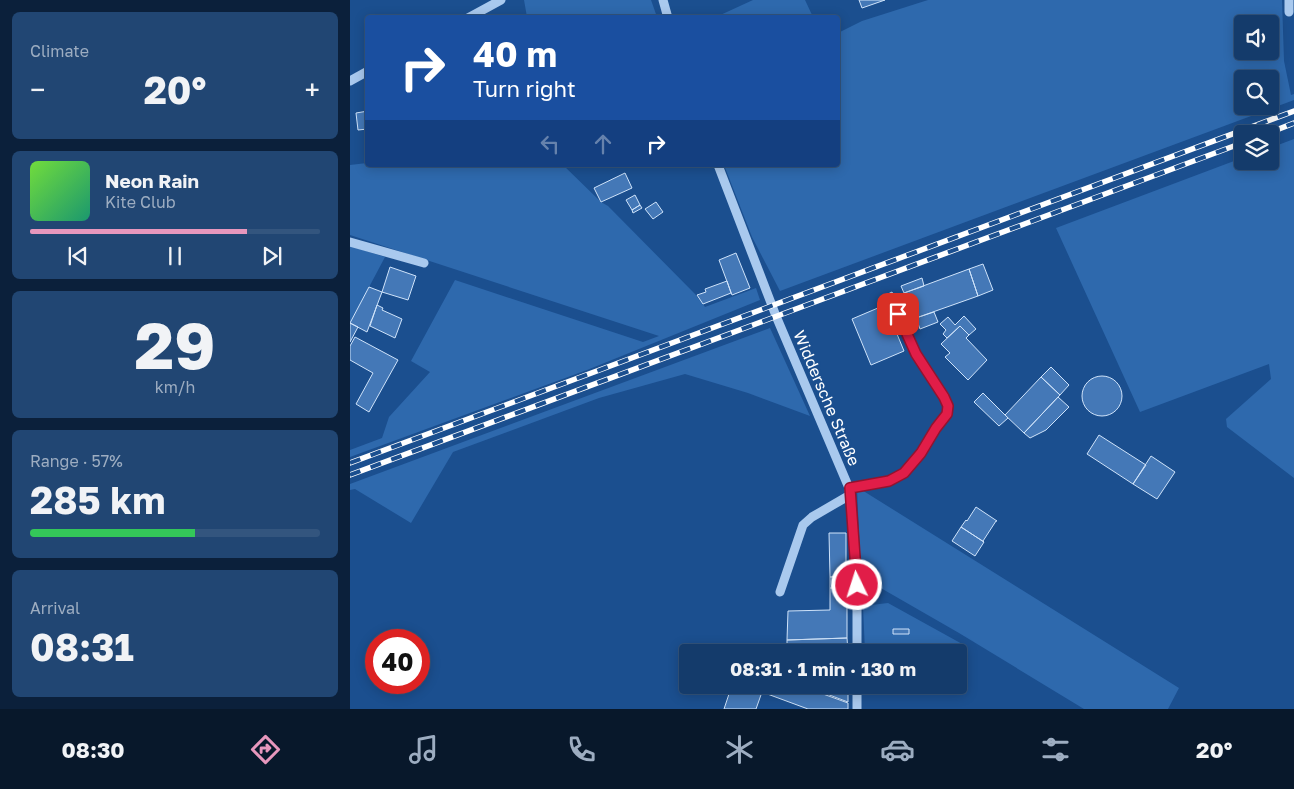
<!DOCTYPE html>
<meta charset="utf-8">
<style>
body{margin:0;font-family:"Golos Text",sans-serif;background:#214673;color:#f1f3f6;height:100vh;display:flex;flex-direction:column;font-size:19px;white-space:nowrap}
*{box-sizing:border-box;margin:0}
p{font-size:16px;color:#9dadc1}
.icon{flex:none;width:28px;height:28px;fill:none;stroke:currentColor;stroke-width:2;stroke-linecap:round;stroke-linejoin:round}
.map{position:relative;flex:1;overflow:hidden}
.sheet{display:flex;flex-direction:column;gap:12px;padding:12px;background:#0b203b;width:350px}
.sheet>*{flex:none}
.guide{position:absolute;left:15px;top:15px;width:475px;height:152px;border-radius:5px;box-shadow:0 2px 12px #0003,0 0 0 1px #33557e;background:#1a4fa0;color:#fff;overflow:hidden}
.buttons{position:absolute;left:884px;top:15px;display:grid;gap:10px}
.buttons a{display:grid;place-items:center;width:45px;height:45px;border-radius:5px;background:#143b6b;box-shadow:0 2px 12px #0003,0 0 0 1px #33557e;font-size:25px}
.speed{position:absolute;left:15px;top:629px;display:flex;gap:10px;font-size:25px;font-weight:700;text-align:center}
.speed>*{display:grid;place-content:center;width:65px;height:65px;border-radius:50%;background:#143b6b;box-shadow:0 2px 12px #0003,0 0 0 1px #33557e;line-height:1}
.speed .limit{border:8px solid #d22;background:#fff;color:#111}
.pin{position:absolute;display:grid;place-items:center;width:42px;height:42px;color:#fff;margin:-21px;border-radius:10px;box-shadow:0 2px 8px #0006}
.me{position:absolute;width:55px;margin:-28px;rotate:356deg;stroke-linejoin:round;filter:drop-shadow(0 0 4px #0008)}
.turn{display:flex;align-items:center;gap:18px;height:105px;padding:0 25px;font-size:22px}
.turn .icon{width:65px;height:65px;stroke-width:2.5}
.turn b{display:block;font-size:35px;line-height:42px}
.lanes{display:flex;align-items:center;height:48px;padding:0 25px;background:#0003;justify-content:center;gap:25px;direction:ltr}
.lanes .off{opacity:.35}
.big{font-size:38px;font-weight:700;line-height:1.1}
.sheet .card{flex:1;display:flex;flex-direction:column;justify-content:center;gap:8px;min-width:0;padding:0 18px;border-radius:8px;background:#214673}
.sheet .dial{align-items:center;gap:0}
.dial b{font-size:65px;line-height:1}
.song{display:flex;align-items:center;gap:15px}
.cover{width:60px;height:60px;border-radius:8px;background:linear-gradient(135deg,hsl(100 70% 55%),hsl(160 70% 35%))}
.played{height:5px;border-radius:2px;background:linear-gradient(90deg,#e797bd 75%,#33557e 75%)}
.keys{display:flex;justify-content:space-around;direction:ltr}
.heat{display:flex;justify-content:space-between;align-items:center;font-size:28px;direction:ltr}
.charge{height:8px;border-radius:4px;background:linear-gradient(90deg,#34c759 57%,#33557e 0)}
.trip{position:absolute;left:329px;top:644px;width:288px;height:50px;border-radius:5px;background:#143b6b;box-shadow:0 2px 12px #0003,0 0 0 1px #33557e;font-weight:700;line-height:50px;text-align:center}
.dock{display:flex;height:80px;justify-content:space-around;align-items:center;background:#08182b;color:#9dadc1}
.dock .icon{width:35px;height:35px}
.dock .active{color:#e797bd}
.dock b{font-size:22px;color:#f1f3f6}
main{display:flex;flex:1;min-height:0}
.map>svg:first-child{display:block}
.green{fill:#2e69ad;fill-rule:evenodd}
.building{fill:#4478b7;stroke:#cfe3fa}
.lines{fill:none;stroke-linecap:round;stroke-linejoin:round}
.minor{stroke:#a9c9ee;stroke-width:9}
.rail-casing{stroke:#fff;stroke-width:5.5}
.rail{stroke:#1b4f8f;stroke-width:4;stroke-dasharray:11;stroke-linecap:butt}
.route-casing{stroke:#92132f;stroke-width:12}
.route{stroke:#e11d48;stroke-width:9}
.labels{text-anchor:middle;stroke-width:5;stroke-linejoin:round;paint-order:stroke}
.street-label{font-size:16px;fill:#fff;stroke:#1b4f8f}
</style>
<main>
<section class="sheet">
<div class="card"><p>Climate</p>
<div class="heat"><a>−</a><b class="big">20°</b><a>+</a></div>
</div>
<div class="card">
<div class="song"><i class="cover"></i><div><b>Neon Rain</b><p>Kite Club</p></div></div>
<div class="played"></div>
<div class="keys"><svg class="icon" aria-label="previous" viewBox="0 0 24 24"><path d="M18 5L8 12l10 7zM5 5v14"/></svg><svg class="icon" aria-label="pause" viewBox="0 0 24 24"><path d="M8 5v14M16 5v14"/></svg><svg class="icon" aria-label="next" viewBox="0 0 24 24"><path d="M6 5l10 7-10 7zM19 5v14"/></svg></div>
</div>
<div class="card dial"><b>29</b><p>km/h</p></div>
<div class="card"><p>Range · 57%</p><b class="big">285 km</b><div class="charge"></div></div>
<div class="card"><p>Arrival</p><b class="big">08:31</b></div>
</section>
<div class="map">
<svg width="944" height="709" viewBox="0 0 944 709">
<rect width="100%" height="100%" fill="#1b4f8f"/>
<path class="green" d="M174,0h127l6,17h-130z
M403,0h52l8,17h-97z
M578,0h354l2,61 7,34 3,-1v6l-514,191 -28,-54 -28,-72h114v-132l24,-12zM892,24h28v27h-28zM892,79h28v27h-28z
M944,139v339l-67,-51 -1,-8 45,-40 -2,-15 -129,48 -84,-184 186,-70v3h28v-13z
M17,163l1,2h195l38,37 7,4 87,88 10,13 51,-19 4,12 -173,70 -237,87v-7l32,-12 7,-21 41,-45 -19,-11 44,-81 188,62 16,-6 -309,-101v-70z
M0,246l35,11 -35,66z
M420,328l40,88 -62,-23 -63,-19 -86,24 -146,54 -42,71 -56,-34 -5,1v-6z
M507,487l322,201 -11,21h-84l-125,-76 -80,-46 -18,-7z
M538,603l76,42 -25,7h-74l-2,-46z"/>
<path class="building" d="M509,0h26l-23,8z
M18,111v18l-10,1 -2,-17z
M275,173l7,15 -31,14 -7,-14z
M285,195l5,10 -8,5 -6,-10z
M306,202l7,10 -10,7 -8,-10z
M290,205l2,3 -9,5 -1,-3z
M386,253l14,35 -18,7 -13,-35z
M633,264l10,26 -15,6 -9,-27z
M40,267l26,9 -8,24 -26,-8z
M619,269l9,27 -65,23 -9,-26z
M572,278l2,8 -20,7 -3,-7z
M377,281l4,12 -28,11 -6,-9 9,-3 -1,-3z
M19,287l13,5 -15,40 -17,-9z
M542,292l4,9 -11,4 -3,-8z
M27,305l6,3 -1,2 20,9 -7,19 -25,-12z
M535,305l19,46 -33,14 -19,-46z
M584,312l4,10 -18,7 -4,-11z
M614,316l12,13 -7,6 -9,-9 -13,12 -4,-4 3,-4 -6,-6 8,-7 7,8z
M0,323l8,4 -8,15z
M610,326l9,9 -3,3 21,22 -19,20 -23,-23 5,-4 -9,-9z
M5,337l43,23 -29,52 -13,-8 17,-31 -23,-13v-14z
M701,367l18,18 -9,10 -19,-18z
M732 396a20 20 0 1 1 40 0a20 20 0 1 1-40 0Z
M691,377l19,18 -36,38 -19,-18z
M633,393l25,25 -9,8 -25,-24z
M708,397l11,10 -23,23 -16,8 -6,-5z
M749,435l47,30 -13,19 -46,-30z
M801,456l24,16 -18,27 -24,-15z
M626,507l21,14h-1l-13,20 1,1 -23,-15 5,-7 1,1z
M611,527l23,15 -9,14 -23,-15z
M479,533h17v43l-16,1z
M496,576l1,12h-17v-11z
M480,588h17v50l-60,2 1,-29 42,-1z
M543,629h16v5h-16z
M497,638l1,14h-61v-12z
M531,645h6v4h-6z
M382,685h66l50,18v6h-40l-46,-17 -6,17h-32z
M453,685h45v17z"/>
<g class="lines">
<path class="minor" d="M313,0l5,18
M939,0v12
M118,18l33,-18
M0,81l18,-10
M368,165l58,151 73,172 8,97v67
M0,242l74,21
M499,488l40,-7 15,-8 17,-20 15,-25 11,-14 1,-8 -4,-9 -28,-43 -18,-40
M430,592l23,-67 9,-8 38,-22
M507,709v-24"/>
<defs>
<path id="rail" d="M916,134l28,-11
M0,463l944,-352
M0,475l892,-332"/>
</defs>
<use href="#rail" class="rail-casing"/>
<use href="#rail" class="rail"/>
</g>
<g class="lines">
<defs>
<path id="route" d="M507,585l-7,-97 39,-7 15,-8 17,-20 15,-25 11,-14 1,-8 -4,-9 -28,-43 -18,-40"/>
</defs>
<use href="#route" class="route-casing"/>
<use href="#route" class="route"/>
</g>
<g class="labels">
<g class="street-label">
<text transform="translate(477 398) rotate(67)" y="6">Widdersche Straße</text>
</g>
</g>
</svg>
<div class="buttons">
<a><svg class="icon" aria-label="sound" viewBox="0 0 24 24"><path d="M4 9h4l5-4v14l-5-4H4zM17 9q2 3 0 6"/></svg></a>
<a><svg class="icon" aria-label="search" viewBox="0 0 24 24"><circle cx="10" cy="10" r="6"/><path d="M15 15l6 6"/></svg></a>
<a><svg class="icon" aria-label="layers" viewBox="0 0 24 24"><path d="M12 4l9 5-9 5-9-5zM3 14l9 5 9-5"/></svg></a>
</div>
<div class="speed"><div class="limit">40</div></div>
<div class="pin" style="left:548px;top:314px;background:#d93025"><svg class="icon" aria-label="arrive" viewBox="0 0 24 24"><path d="M6 21V4h12l-3 4 3 4H6"/></svg></div>
<svg class="me" style="left:507px;top:585px" viewBox="-20 -20 40 40"><circle r="17" fill="#e11d48" stroke="#fff" stroke-width="3"/><path d="M0-11L8 9 0 5-8 9z" fill="#fff"/></svg>
<div class="trip">08:31 · 1 min · 130 m</div>
<div class="guide">
<div class="turn"><svg class="icon" aria-label="right" viewBox="0 0 24 24"><path d="M7 20v-9h11M14 6l5 5-5 5"/></svg><div><b>40 m</b>Turn right</div></div>
<div class="lanes"><svg class="icon off" aria-label="left" viewBox="0 0 24 24"><path d="M17 20v-9H6M10 6l-5 5 5 5"/></svg><svg class="icon off" aria-label="ahead" viewBox="0 0 24 24"><path d="M12 20V5M6 11l6-6 6 6"/></svg><svg class="icon" aria-label="right" viewBox="0 0 24 24"><path d="M7 20v-9h11M14 6l5 5-5 5"/></svg></div>
</div>
</div>
</main>
<nav class="dock">
<b>08:30</b>
<svg class="icon active" aria-label="directions" viewBox="0 0 24 24"><path d="M12 3l9 9-9 9-9-9zM9 14v-3h6M13 9l2 2-2 2"/></svg>
<svg class="icon" aria-label="music" viewBox="0 0 24 24"><path d="M9 18V5l10-2v13"/><circle cx="6" cy="18" r="3"/><circle cx="16" cy="16" r="3"/></svg>
<svg class="icon" aria-label="phone" viewBox="0 0 24 24"><path d="M5 4h4l2 5-3 2q2 4 5 5l2-3 5 2v4C11 20 4 13 5 4z"/></svg>
<svg class="icon" aria-label="climate" viewBox="0 0 24 24"><path d="M12 3v18M4 7l16 10M4 17L20 7"/></svg>
<svg class="icon" aria-label="car" viewBox="0 0 24 24"><path d="M5 17H2v-5l4-1 3-4h7l3 4 3 1v5h-3M9 17h6M6 11h13"/><circle cx="7" cy="17" r="2"/><circle cx="17" cy="17" r="2"/></svg>
<svg class="icon" aria-label="filters" viewBox="0 0 24 24"><path d="M4 7h16M4 17h16"/><circle cx="9" cy="7" r="2"/><circle cx="15" cy="17" r="2"/></svg>
<b>20°</b>
</nav>
